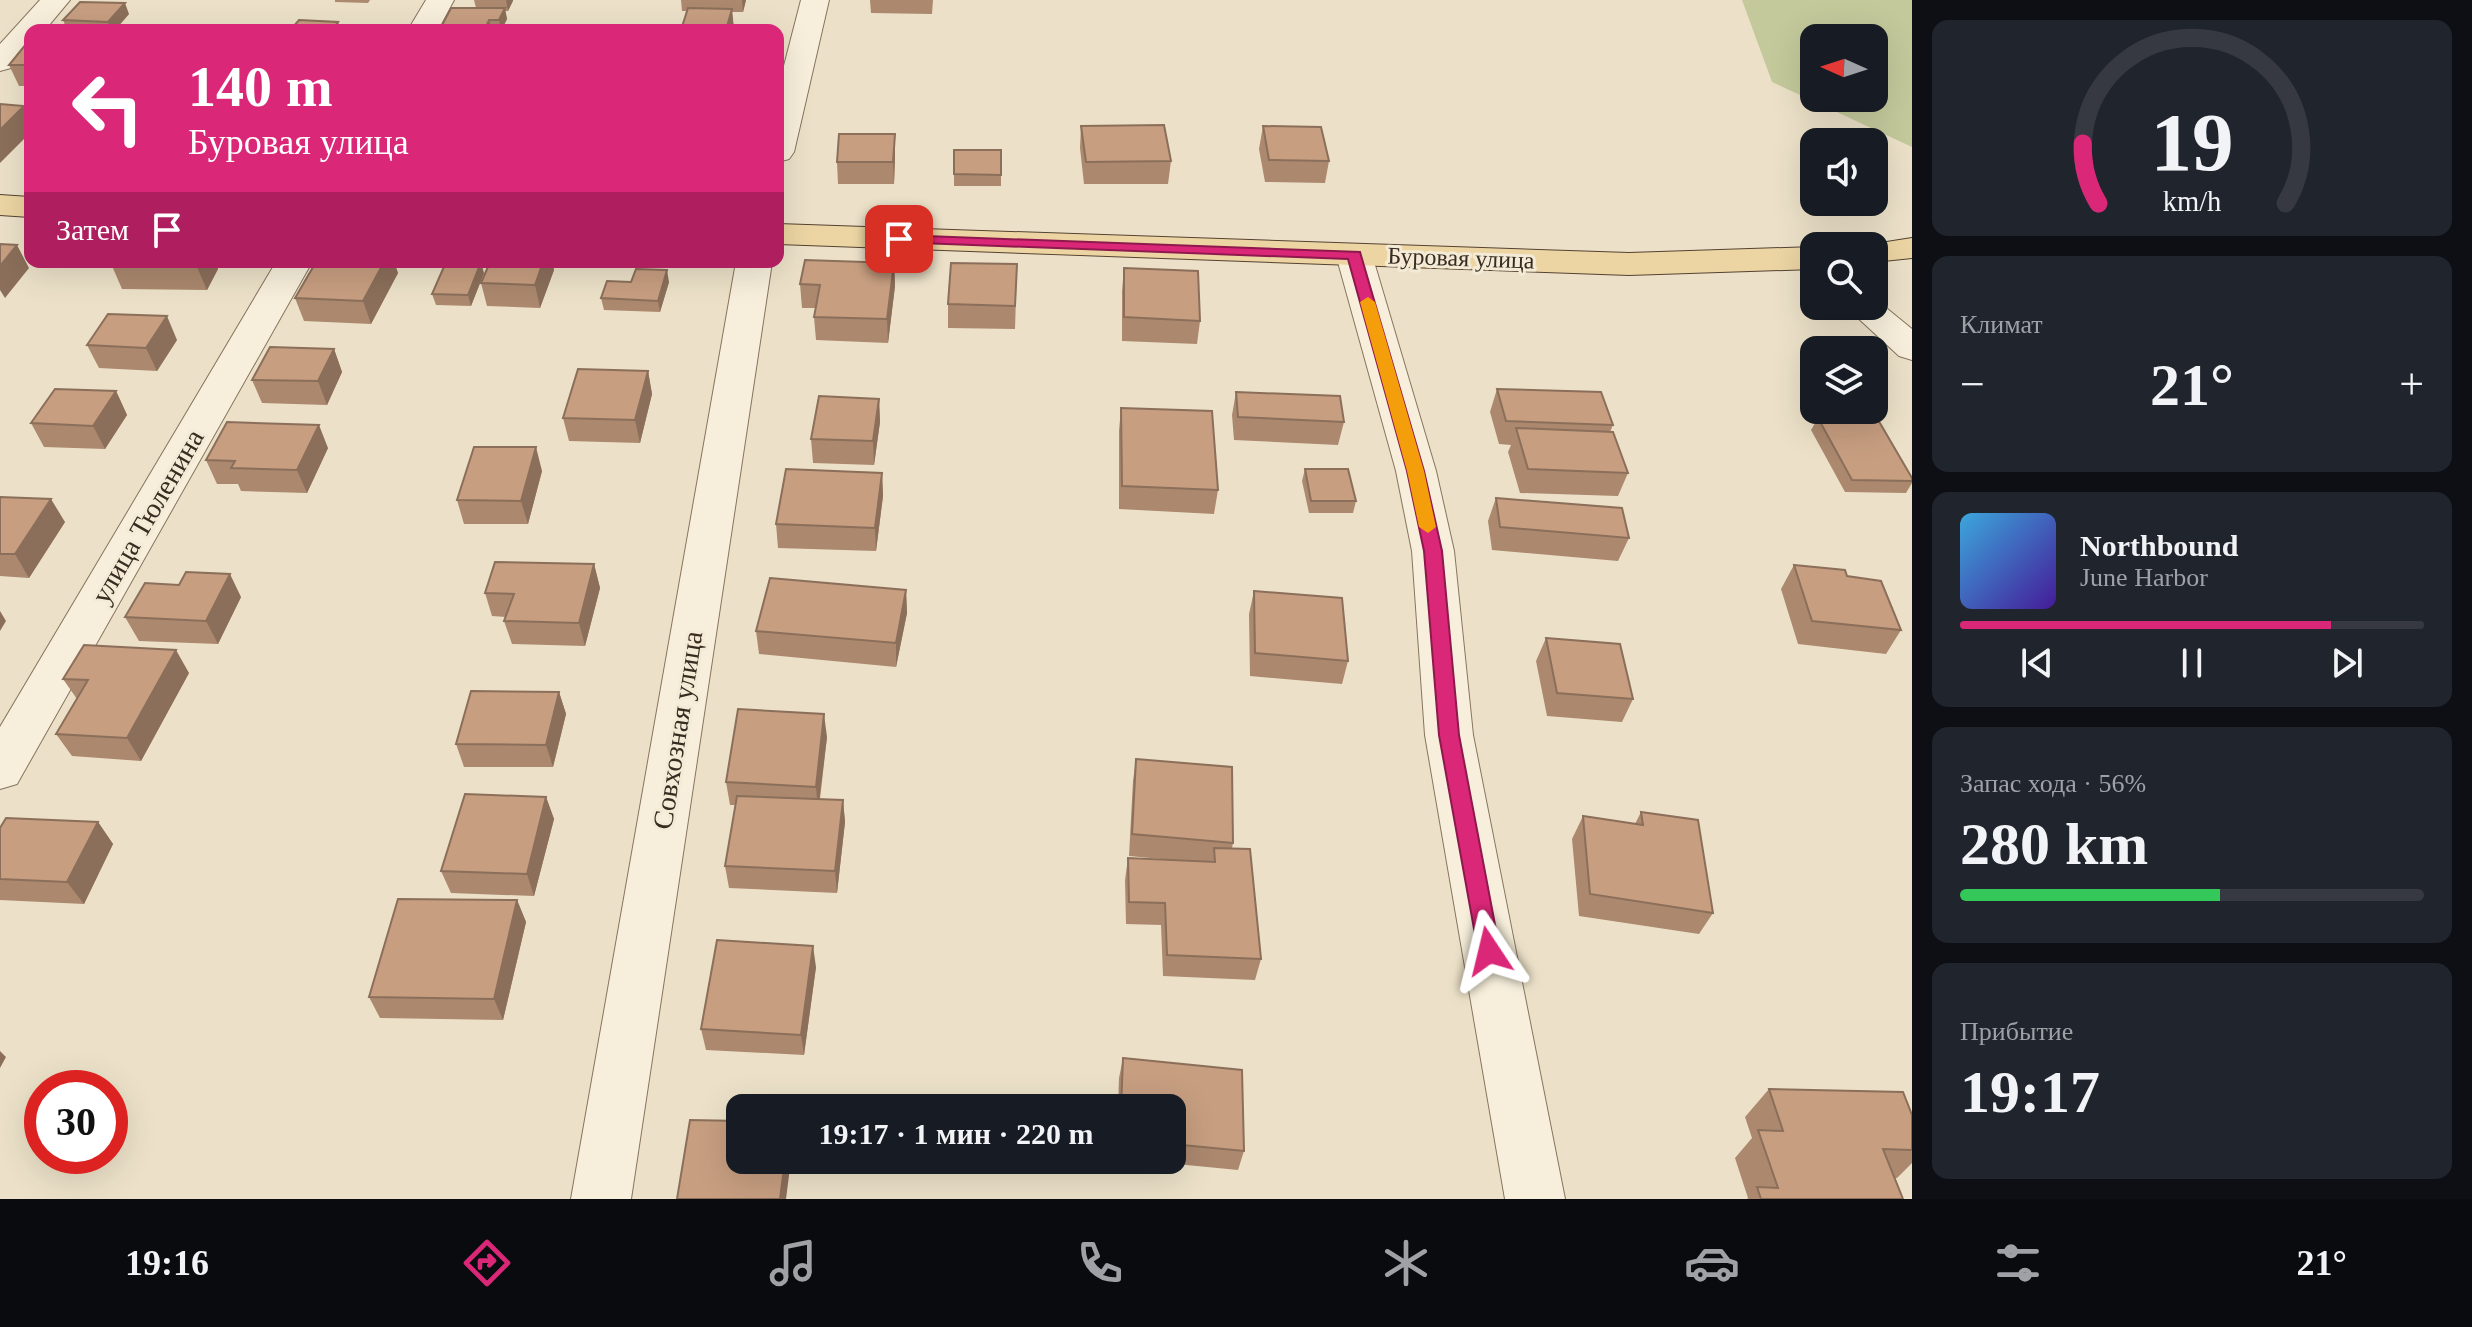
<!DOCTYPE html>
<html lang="ru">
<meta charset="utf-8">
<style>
body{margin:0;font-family:"Times New Roman",serif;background:#20242c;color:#f1f3f6;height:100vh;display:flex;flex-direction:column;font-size:30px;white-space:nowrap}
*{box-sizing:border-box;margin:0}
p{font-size:26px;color:#9ea1a6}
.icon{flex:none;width:44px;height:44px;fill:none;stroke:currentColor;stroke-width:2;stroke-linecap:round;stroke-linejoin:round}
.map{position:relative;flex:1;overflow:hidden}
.details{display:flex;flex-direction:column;gap:20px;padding:20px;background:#0d0f14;width:560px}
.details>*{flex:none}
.banner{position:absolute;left:24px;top:24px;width:760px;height:244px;border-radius:16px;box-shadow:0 8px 32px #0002;background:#db2777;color:#fff;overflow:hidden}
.needle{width:52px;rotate:273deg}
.tools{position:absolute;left:1800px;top:24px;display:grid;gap:16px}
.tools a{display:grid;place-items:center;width:88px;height:88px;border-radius:16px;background:#171b24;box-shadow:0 8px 32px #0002;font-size:40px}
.speed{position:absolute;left:24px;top:1070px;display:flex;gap:16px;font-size:40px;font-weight:700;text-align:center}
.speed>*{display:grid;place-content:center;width:104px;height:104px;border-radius:50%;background:#171b24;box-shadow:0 8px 32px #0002;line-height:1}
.speed .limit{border:12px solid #d22;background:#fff;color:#111}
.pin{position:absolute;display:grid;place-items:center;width:68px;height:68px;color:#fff;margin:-34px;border-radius:16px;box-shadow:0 4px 12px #0006}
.me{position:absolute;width:88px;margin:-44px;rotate:350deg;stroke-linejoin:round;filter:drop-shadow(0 0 6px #0008)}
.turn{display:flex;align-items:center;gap:28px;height:168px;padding:0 32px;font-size:36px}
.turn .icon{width:104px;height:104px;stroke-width:2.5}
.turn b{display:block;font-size:56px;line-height:68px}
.then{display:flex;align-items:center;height:76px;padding:0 32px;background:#0003;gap:16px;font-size:30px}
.big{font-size:60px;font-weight:800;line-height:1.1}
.details .tile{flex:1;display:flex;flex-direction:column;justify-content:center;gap:12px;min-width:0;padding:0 28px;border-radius:16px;background:#20242c}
.details .dial{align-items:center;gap:0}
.dial svg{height:208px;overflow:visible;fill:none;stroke:#363941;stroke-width:7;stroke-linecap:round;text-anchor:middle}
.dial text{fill:#f1f3f6;stroke:none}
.song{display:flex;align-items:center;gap:24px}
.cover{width:96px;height:96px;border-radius:12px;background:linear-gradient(135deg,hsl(200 70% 55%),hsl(260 70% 35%))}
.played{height:8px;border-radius:4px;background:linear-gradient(90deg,#db2777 80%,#363941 80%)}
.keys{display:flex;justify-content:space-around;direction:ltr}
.heat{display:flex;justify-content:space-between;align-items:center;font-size:44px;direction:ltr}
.charge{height:12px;border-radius:6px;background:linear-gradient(90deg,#34c759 56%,#363941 0)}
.trip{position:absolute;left:726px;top:1094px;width:460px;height:80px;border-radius:16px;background:#171b24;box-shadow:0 8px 32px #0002;font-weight:800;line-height:80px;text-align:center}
.tab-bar{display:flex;height:128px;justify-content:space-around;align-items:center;background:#090b0e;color:#9ea1a6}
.tab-bar .icon{width:56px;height:56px}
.tab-bar .selected{color:#db2777}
.tab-bar b{font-size:36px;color:#f1f3f6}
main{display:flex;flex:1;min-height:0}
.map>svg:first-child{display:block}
.green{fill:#c4c99c;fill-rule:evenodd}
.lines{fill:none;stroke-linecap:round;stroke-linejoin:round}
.minor-casing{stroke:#87745e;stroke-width:2}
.major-casing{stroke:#554232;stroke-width:2}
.minor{fill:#f7efdb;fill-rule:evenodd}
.major{fill:#ecd5a3;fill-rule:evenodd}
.wall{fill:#ab886e}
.shaded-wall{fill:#8b6f5a}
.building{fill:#c79e80;stroke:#8b6f5a;stroke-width:2}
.route{fill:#db2777;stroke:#8e194d;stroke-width:2}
.slow{fill:#f59e0b}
.labels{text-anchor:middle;stroke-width:6;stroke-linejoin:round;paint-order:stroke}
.far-street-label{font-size:24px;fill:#382c21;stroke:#f4ebd7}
.street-label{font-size:28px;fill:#382c21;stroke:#f4ebd7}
</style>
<main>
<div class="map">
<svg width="1912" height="1199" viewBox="0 0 1912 1199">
<rect width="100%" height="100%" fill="#ece1c8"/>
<path class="green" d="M1742,0h170v147l-140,-65zM1814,38h60v60h-60z"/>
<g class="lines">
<defs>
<path id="minor" d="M40,0h30l-25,30h-15v17l-19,21 -11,3v-27z
M426,0h28l-16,30h-30z
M801,0h28l-35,152 -5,7 -11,3v-73z
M1354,244l12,4 6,7 64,216 18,80 19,184 92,464h-60l-80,-464 -13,-184 -16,-80 -60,-216 6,-7z
M276,262h36l-295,522 -17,5v-62z
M736,262h36l-141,937h-60z
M1874,298l38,31v31l-13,-4 -54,-50h29z"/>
<path id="major" d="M0,195l30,2v20l-30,-2z
M778,224l851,29 185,-6v22l-185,6 -851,-31z
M1912,238v20l-38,4v-16h-13z"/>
</defs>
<use href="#minor" class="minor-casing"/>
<use href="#major" class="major-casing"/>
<use href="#minor" class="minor"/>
<use href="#major" class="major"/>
</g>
<path class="wall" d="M335,0h35l-2,3 -33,-1z
M474,0h39l-5,11h-3l2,8 -5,11h-61l-1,-1 36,-21z
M681,0h65l-3,12h-11l2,18 -47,-19h-5z
M870,0h63l-1,14 -61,-1z
M129,14l-14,16h-48l-4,-10z
M293,27l48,3h-47z
M30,39v47h-11l-10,-21z
M1081,126l90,35 -3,23h-84l-4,-36z
M1263,126l66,35 -4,22 -60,-1 -6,-33z
M954,150h47v36h-47z
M895,156l-1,28h-56l-1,-22z
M114,262h102l2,7 -11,21 -85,-1 -10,-23z
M316,262h78l4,11 -27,51 -67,-3 -9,-23z
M490,262h62l2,8 -14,38 -53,-2 -6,-23z
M894,263l1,23 -7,57 -72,-3 -2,-23 2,-9h-14l-2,-24z
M1017,264l-2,65 -67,-1v-24z
M1124,268l76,53 -3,23 -75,-3v-50z
M484,273l-13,33 -35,-1 -4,-11z
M631,282h38l-9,30 -56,-2 -3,-12z
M177,340l-20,31 -58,-3 -12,-23z
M334,349l8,23 -15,33 -65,-2 -10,-23z
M648,371l4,23 -12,49 -71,-2 -6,-23z
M1497,389l116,36 -3,7 18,41 -10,23 -98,-3 -12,-41 3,-7 -12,-1 -9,-32z
M116,391l11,24 -22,34 -61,-2 -13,-24z
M1236,392l108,30 -6,23 -104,-5 -2,-25z
M879,399l1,23 -6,43 -61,-2 -2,-24z
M1121,408l97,82 -4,24 -95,-5v-78z
M1818,418l94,60v5l-6,10 -61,-1 -34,-62z
M328,448l-21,45 -66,-2 -3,-7h-21l-11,-24z
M1305,469l51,32 -3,12h-44l-7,-32z
M542,471l-14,53h-64l-7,-24z
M882,473l1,23 -7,55 -98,-3 -2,-24z
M0,497l65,25 -36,56 -29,-2z
M1496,498l133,40 -11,23 -126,-11 -4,-29z
M594,564l6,24 -15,58 -73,-2 -8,-23 2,-4 -14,-1 -7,-23z
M1794,565l107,65 -15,24 -88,-10 -17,-55z
M179,585l62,12 -23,47 -79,-3 -14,-24z
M906,590l1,23 -11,54 -137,-13 -3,-23z
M1254,591l94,70 -6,23 -92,-8 -1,-62z
M1546,638l87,61 -11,23 -75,-6 -11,-55z
M189,673l-48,88 -69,-5 -16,-22 21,-35 -14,-20z
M559,692l7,22 -13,53h-89l-8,-23z
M827,737l-7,62 23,1 2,22 -8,71 -108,-5 -4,-22 10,-61h-5l-4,-23z
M1136,759l97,84 -1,5 29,111 -6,21 -92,-4 -2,-51 -35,-1 -1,-44 3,-22 44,2 -43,-4 4,-75z
M546,797l8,22 -20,77 -83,-3 -10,-22z
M1641,812l72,101 -14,21 -120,-18 -7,-77 11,-23 52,8z
M98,822l15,22 -29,60 -84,-4v-72z
M517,900l9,22 -23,98 -123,-2 -11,-21z
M816,967l-12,88 -98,-5 -5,-21z
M1123,1058l121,93 -6,19 -103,-10h37v-52h-54l1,-30z
M1769,1089l143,26v48l-15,15h-3l9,21h-156l1,-1 -13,-40 17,-20 -7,-21z"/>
<path class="shaded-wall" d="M506,0h7v1l-5,10z
M742,0h4l-3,12z
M125,3l4,11 -14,16h-4l-3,-8z
M505,8l2,11 -6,11 -2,-10z
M732,9l2,21h-8z
M489,20l3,10h-7v-1z
M338,22l3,8h-9z
M24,106l6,12v15l-30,30v-33z
M895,134v22l-1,28 -1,-22z
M17,245l12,23 -24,30 -5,-8v-24z
M200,262h16l2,7 -11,21 -10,-23z
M384,262h10l4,11 -27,51 -8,-23z
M481,262l3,11 -13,33 -3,-11z
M543,262h9l2,8 -14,38 -5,-23z
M894,263l1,23 -7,57 -1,-24z
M667,270l2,12 -9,30 -2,-11z
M167,316l10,24 -20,31 -11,-23z
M334,349l8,23 -15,33 -9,-24z
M648,371l4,23 -12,49 -5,-23z
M116,391l11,24 -22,34 -12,-23z
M879,399l1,23 -6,43 -1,-24z
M319,425l9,23 -21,45 -10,-23z
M536,447l6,24 -14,53 -7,-23z
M882,473l1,23 -7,55 -1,-23z
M51,499l14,23 -36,56 -14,-24z
M594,564l6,24 -15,58 -6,-23z
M230,574l11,23 -23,47 -12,-23z
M906,590l1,23 -11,54v-24z
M0,611l6,10 -6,10z
M176,650l13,23 -48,88 -14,-23z
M559,692l7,22 -13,53 -7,-22z
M824,714l3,23 -9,73 -2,-23z
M546,797l8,22 -20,77 -7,-22z
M843,800l2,22 -8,71 -2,-22z
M98,822l15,22 -29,60 -17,-22z
M517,900l9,22 -23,98 -9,-21z
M813,946l3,21 -12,88 -3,-20z
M0,1051l6,6 -6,11z
M785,1160h6l-5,39h-6z"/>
<path class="building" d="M80,2l45,1 -17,19 -45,-2z
M451,8h54l-6,12h-10l-4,9h-45z
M688,8l44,1 -6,21h-45z
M299,20l39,2 -6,8h-24l1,-2 -16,-1z
M30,39v26h-21z
M0,104l24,2 -24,24z
M1164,125l7,36 -85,1 -5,-36z
M1263,126l58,1 8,34 -60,-1z
M839,134h56l-2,28h-56z
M954,150h47v25l-47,-1z
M0,244l17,1 -17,21z
M805,260l89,3 -7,56 -73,-2 6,-32 -20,-1z
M114,262h86l-3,5 -85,-1z
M316,262h68l-21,39 -68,-3z
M446,262h35l-13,33 -36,-1z
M490,262h53l-8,23 -54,-2z
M951,263l66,1 -2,42 -67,-2z
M1124,268l74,3 2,50 -76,-4z
M636,269l31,1 -9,31 -57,-3 6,-17 24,1z
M108,314l59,2 -21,32 -59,-3z
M270,347l64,2 -16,32 -66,-1z
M578,369l70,2 -13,49 -72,-2z
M55,389l61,2 -23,35 -62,-3z
M1497,389l104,3 12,33 -107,-4z
M1236,392l104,4 4,26 -106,-5z
M819,396l60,3 -6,42 -62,-2z
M1121,408l91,3 6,79 -96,-4z
M1818,418h59l35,60v3l-60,-1z
M227,422l92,3 -22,45 -66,-2 4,-7 -29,-1z
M1516,428l97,4 15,41 -100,-4z
M474,447h62l-15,54 -64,-1z
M786,469l96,4 -7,55 -99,-4z
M1305,469h43l8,32h-45z
M0,497l51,2 -36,55h-15z
M1496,498l126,10 7,30 -129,-11z
M495,562l99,2 -15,59 -75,-2 10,-27 -29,-1z
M1794,565l51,5 2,6 34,5 20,49 -89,-9z
M186,572l44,2 -24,47 -81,-4 20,-34 34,2z
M770,578l136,12 -10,53 -140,-12z
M1254,591l88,7 6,63 -93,-8z
M1546,638l74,6 13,55 -76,-6z
M84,645l92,5 -49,88 -71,-4 32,-54 -25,-1z
M471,691l88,1 -13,53 -90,-1z
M738,709l86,5 -8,73 -90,-5z
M1136,759l96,8 1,76 -101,-9z
M465,794l81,3 -19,77 -86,-3z
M737,796l106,4 -8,71 -110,-5z
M1641,812l57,8 15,93 -123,-19 -7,-78 60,9z
M6,818l92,4 -31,60 -67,-3v-51z
M1214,848l36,1 11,110 -94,-4 -2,-52 -36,-1 -1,-44 87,4z
M398,899l119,1 -23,99 -125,-2z
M717,940l96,6 -12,89 -100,-6z
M1123,1058l119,12 2,81 -72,-7v-36h-51z
M1769,1089l134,3 9,23v35l-29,-1 20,50h-142l-4,-12 21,1 -20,-58 25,1z
M690,1120l50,1v39h45l-5,39h-103z"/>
<path class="route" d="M899,235l461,17 64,219 18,80 17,184 41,216 -3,7 -8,3 -8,-3 -3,-7 -39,-216 -15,-184 -17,-80 -59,-212 -454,-17 -2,-3z"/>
<path class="slow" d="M1368,297l7,5 49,169 12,56 -8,6 -9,-6 -12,-56 -47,-169z"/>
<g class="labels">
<g class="far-street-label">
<text transform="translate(1461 258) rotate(2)" y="8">Буровая улица</text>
</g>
<g class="street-label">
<text transform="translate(147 516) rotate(-60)" y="10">улица Тюленина</text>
<text transform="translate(677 730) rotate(-81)" y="10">Совхозная улица</text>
</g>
</g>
</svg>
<div class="tools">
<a><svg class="needle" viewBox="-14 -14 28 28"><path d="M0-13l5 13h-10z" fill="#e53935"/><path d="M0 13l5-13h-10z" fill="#9ea1a6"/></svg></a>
<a><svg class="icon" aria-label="sound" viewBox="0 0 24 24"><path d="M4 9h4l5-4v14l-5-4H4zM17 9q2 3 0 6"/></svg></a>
<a><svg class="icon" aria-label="search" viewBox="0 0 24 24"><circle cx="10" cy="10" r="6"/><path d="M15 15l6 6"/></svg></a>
<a><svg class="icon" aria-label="layers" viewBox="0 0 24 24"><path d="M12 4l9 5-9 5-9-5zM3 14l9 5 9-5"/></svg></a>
</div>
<div class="speed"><div class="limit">30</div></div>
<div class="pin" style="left:899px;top:239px;background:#d93025"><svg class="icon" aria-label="arrive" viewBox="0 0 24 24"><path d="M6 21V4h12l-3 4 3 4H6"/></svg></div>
<svg class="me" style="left:1489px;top:951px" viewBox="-20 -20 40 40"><path d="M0-17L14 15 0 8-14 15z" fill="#db2777" stroke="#fff" stroke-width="4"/></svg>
<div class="trip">19:17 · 1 мин · 220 m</div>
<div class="banner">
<div class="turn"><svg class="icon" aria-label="left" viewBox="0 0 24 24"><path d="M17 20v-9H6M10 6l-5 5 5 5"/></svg><div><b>140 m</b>Буровая улица</div></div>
<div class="then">Затем<svg class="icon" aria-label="arrive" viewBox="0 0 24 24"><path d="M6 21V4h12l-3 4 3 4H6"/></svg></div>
</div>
</div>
<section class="details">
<div class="tile dial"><svg viewBox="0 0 100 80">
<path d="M14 69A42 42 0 1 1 86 69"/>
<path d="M14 69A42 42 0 0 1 8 46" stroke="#db2777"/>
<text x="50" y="56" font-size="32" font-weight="700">19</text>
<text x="50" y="72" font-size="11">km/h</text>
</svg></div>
<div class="tile"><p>Климат</p>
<div class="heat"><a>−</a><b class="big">21°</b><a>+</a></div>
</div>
<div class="tile">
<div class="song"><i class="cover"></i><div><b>Northbound</b><p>June Harbor</p></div></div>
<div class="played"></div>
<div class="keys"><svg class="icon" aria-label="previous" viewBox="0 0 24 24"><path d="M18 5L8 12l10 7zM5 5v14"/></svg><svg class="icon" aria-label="pause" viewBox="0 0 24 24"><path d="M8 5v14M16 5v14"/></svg><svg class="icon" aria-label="next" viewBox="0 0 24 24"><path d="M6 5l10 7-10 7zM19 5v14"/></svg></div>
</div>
<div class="tile"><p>Запас хода · 56%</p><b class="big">280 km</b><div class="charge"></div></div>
<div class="tile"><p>Прибытие</p><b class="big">19:17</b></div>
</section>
</main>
<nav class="tab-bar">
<b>19:16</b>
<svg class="icon selected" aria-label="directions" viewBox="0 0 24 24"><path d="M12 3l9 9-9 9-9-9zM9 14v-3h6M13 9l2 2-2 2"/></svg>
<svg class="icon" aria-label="music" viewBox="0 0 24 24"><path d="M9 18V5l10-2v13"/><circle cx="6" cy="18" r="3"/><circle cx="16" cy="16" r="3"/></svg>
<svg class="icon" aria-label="phone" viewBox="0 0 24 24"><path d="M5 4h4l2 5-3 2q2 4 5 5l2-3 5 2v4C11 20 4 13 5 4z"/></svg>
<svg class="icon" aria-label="climate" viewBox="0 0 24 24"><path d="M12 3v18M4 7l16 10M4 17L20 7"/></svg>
<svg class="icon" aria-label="car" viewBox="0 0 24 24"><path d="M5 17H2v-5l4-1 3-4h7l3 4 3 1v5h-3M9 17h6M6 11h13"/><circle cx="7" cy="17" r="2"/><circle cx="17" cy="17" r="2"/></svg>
<svg class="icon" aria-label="filters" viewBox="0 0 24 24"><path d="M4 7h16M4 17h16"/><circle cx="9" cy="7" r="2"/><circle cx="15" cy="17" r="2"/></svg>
<b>21°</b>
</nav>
